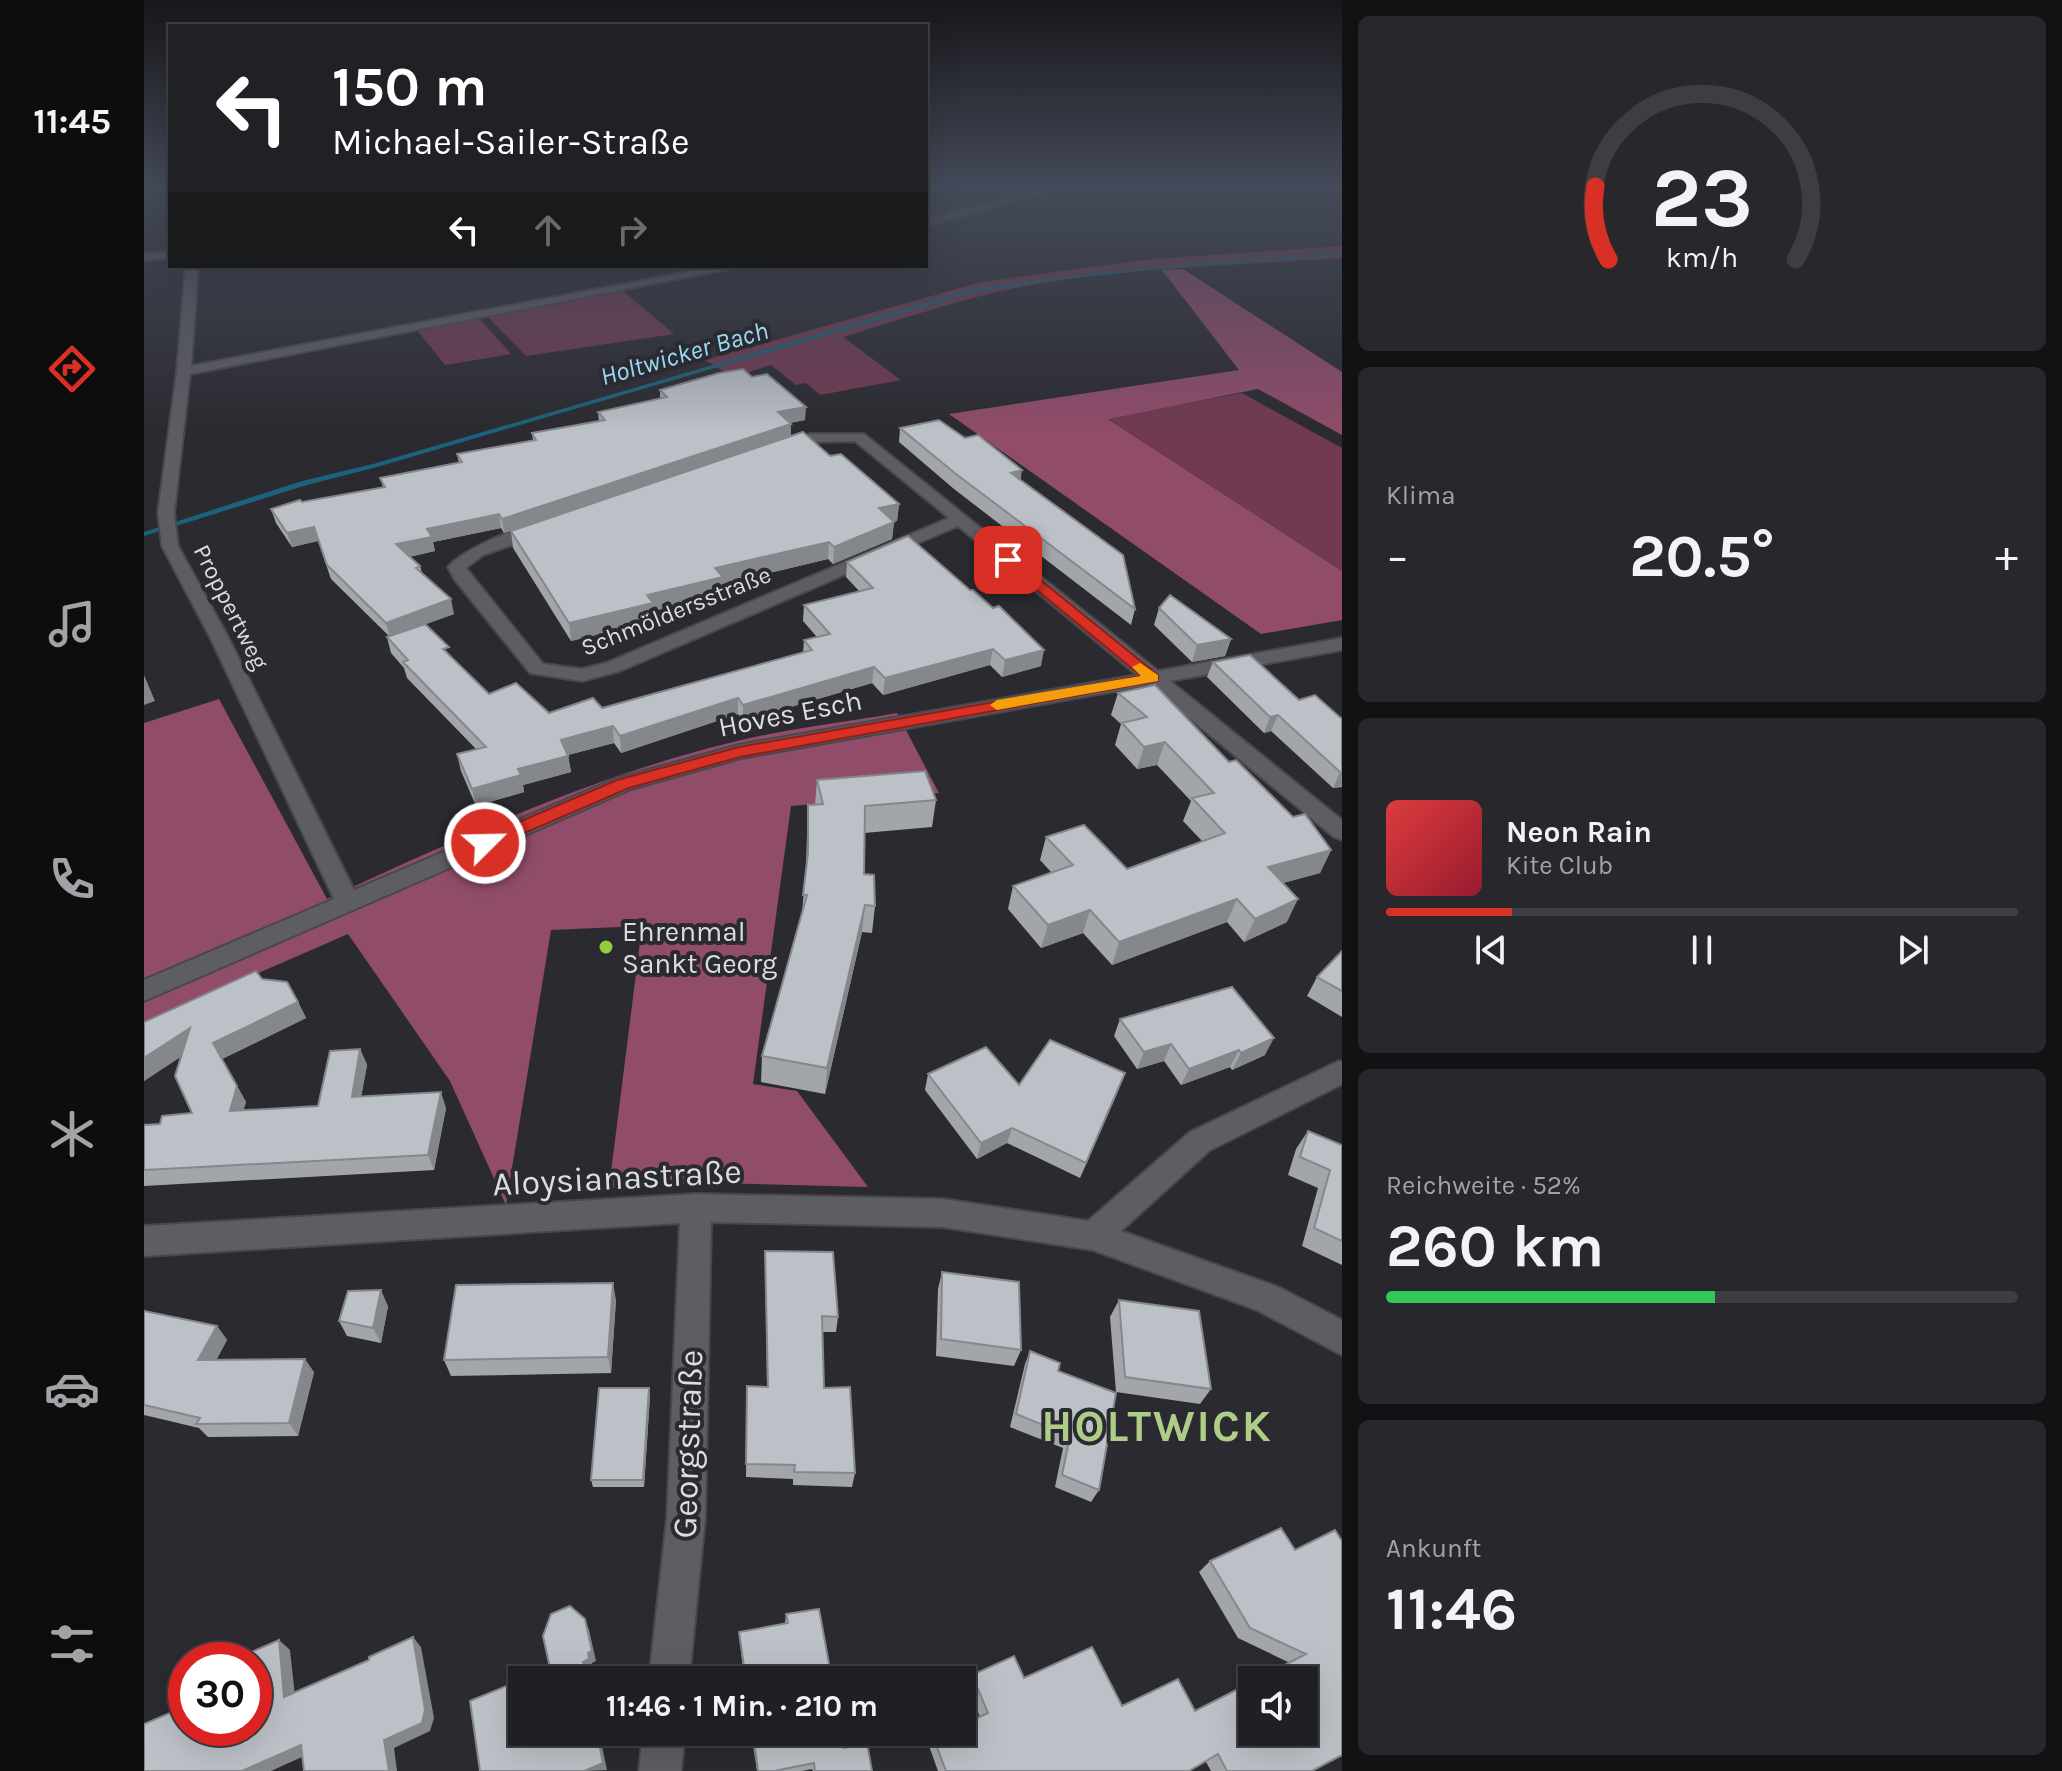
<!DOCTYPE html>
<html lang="de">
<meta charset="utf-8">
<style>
body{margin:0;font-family:Karla,sans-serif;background:#28282c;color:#f1f3f6;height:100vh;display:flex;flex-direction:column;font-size:30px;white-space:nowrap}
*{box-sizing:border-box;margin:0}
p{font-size:26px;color:#a2a3a6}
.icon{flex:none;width:44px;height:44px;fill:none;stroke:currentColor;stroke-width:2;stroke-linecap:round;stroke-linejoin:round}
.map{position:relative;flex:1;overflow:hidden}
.panel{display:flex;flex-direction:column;gap:16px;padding:16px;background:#121214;width:720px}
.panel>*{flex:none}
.top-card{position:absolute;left:24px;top:24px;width:760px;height:244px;border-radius:0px;box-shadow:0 8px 32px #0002,0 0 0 2px #3d3e41;background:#202124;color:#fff;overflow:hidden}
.controls{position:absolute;left:1094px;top:1666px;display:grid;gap:16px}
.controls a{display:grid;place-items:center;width:80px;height:80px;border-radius:0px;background:#202024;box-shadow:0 8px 32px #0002,0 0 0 2px #3d3e41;font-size:40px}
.speed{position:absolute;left:24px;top:1642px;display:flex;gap:16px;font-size:40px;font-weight:700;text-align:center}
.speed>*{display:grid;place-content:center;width:104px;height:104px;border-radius:50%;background:#202024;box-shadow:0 8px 32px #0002,0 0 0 2px #3d3e41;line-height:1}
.speed .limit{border:12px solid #d22;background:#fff;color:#111}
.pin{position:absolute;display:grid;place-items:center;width:68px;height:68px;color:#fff;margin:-34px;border-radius:16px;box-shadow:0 4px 12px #0006}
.me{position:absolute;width:88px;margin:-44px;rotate:67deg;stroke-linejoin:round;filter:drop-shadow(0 0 6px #0008)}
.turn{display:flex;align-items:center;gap:28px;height:168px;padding:0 32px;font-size:36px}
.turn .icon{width:104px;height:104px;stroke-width:2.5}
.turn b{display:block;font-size:56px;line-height:68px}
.lanes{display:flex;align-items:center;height:76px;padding:0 32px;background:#0003;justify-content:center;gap:40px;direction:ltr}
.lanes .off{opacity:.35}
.big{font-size:60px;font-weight:700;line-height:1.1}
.panel .tile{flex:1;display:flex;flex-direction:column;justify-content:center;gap:12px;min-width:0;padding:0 28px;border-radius:12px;background:#28282c}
.panel .dial{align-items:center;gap:0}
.dial svg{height:208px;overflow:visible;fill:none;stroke:#3d3e41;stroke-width:7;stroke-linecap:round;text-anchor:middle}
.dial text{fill:#f1f3f6;stroke:none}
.song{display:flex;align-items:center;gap:24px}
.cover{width:96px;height:96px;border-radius:12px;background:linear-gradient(135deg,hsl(0 70% 55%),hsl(350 70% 35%))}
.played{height:8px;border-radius:4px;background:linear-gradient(90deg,#d93025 20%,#3d3e41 20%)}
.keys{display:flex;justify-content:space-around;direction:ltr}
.heat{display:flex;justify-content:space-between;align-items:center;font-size:44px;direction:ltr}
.charge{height:12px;border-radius:6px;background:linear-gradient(90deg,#34c759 52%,#3d3e41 0)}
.trip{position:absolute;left:364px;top:1666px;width:468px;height:80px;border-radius:0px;background:#202024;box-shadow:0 8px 32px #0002,0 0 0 2px #3d3e41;font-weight:700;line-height:80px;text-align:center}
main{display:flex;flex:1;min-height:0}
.dock{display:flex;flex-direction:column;width:144px;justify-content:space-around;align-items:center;background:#0d0d0e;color:#a2a3a6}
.dock .icon{width:56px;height:56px}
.dock .current{color:#d93025}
.dock b{font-size:36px;color:#f1f3f6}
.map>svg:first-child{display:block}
.green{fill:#713a51}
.forest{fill:#904c69}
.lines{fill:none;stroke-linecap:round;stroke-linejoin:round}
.stream{fill:#1b637b;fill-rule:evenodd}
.minor-casing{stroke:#48484c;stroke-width:4}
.minor{fill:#5e5d64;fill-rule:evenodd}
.wall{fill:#a2a6ab}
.shaded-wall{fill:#84878b}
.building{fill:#bcc1c7;stroke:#84878b;stroke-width:2}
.route{fill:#d93025;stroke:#8d1f18;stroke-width:2}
.slow{fill:#f59e0b}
.poi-dot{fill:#95cc3b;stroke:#2b2a30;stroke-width:3}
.labels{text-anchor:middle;stroke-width:8;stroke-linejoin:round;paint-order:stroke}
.far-street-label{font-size:24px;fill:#dddde0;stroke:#2b2a30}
.far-water-label{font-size:26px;font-style:italic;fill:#97daf5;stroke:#2b2a30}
.street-label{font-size:28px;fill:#dddde0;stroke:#2b2a30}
.poi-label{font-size:28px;fill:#dddde0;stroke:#2b2a30;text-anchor:start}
.near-street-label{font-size:34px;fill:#dddde0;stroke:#2b2a30}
.near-district-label{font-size:44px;font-weight:bold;letter-spacing:2px;fill:#aece88;stroke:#2b2a30}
</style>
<main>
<nav class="dock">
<b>11:45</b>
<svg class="icon current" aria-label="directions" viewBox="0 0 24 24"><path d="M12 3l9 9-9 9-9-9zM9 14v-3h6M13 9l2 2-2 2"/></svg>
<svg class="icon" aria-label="music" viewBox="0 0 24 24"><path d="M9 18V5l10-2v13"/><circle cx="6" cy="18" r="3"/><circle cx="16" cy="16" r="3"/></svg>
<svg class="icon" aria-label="phone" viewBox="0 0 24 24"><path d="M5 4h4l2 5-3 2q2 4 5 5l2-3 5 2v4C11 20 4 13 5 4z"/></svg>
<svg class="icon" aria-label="climate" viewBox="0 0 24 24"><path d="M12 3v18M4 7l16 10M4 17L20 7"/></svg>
<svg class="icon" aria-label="car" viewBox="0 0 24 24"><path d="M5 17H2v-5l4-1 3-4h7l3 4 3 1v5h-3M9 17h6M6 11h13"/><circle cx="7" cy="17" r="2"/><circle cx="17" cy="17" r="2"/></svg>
<svg class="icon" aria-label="filters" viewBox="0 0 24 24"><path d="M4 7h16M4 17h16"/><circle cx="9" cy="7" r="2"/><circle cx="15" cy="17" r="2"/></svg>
</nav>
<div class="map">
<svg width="1198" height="1771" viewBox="0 0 1198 1771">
<rect width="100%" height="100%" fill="#2b2a30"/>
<path class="green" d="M1198,246v12c-99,7 -200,9 -299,25 -68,11 -134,34 -200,54l58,43 -81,15 -14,-12 -10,2 -25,-20 -38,12 -28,-17 276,-78 171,-23z
M477,289l53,45 -148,22 -38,-39 4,-4z
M325,318l11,1 31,35 -66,11 -28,-35z
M1098,393l100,55v123l-235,-153z"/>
<path class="forest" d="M1039,269l159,103v63l-84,-46 -150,30 234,152v49l-81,14 -312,-220 290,-44 -77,-100z
M75,699l108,200c130,-60 263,-122 402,-156 55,-14 112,-20 168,-30l42,80 -148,13 -38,278 44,7 71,96 -151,-4 -108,5 33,-262 -91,4 -45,275 -56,-124 -102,-147 -204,89v-300z"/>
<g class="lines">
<path class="stream" d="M1198,253v2l-185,14 -92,10 -91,13 -597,175 -70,18 -163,51v-4l158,-51 71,-17 600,-175c122,-18 245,-29 369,-36z"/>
<defs>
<path id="minor" d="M914,184h16l-148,42v-6z
M26,252v6l-26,2v-6z
M42,266h12l-7,100 528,-100h24l-553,108 -16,139 4,33 50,91 126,253 261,-111 124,-34 398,-70 -179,-149 -338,145 -38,10 -52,-8 -75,-93 -7,-13c14,-17 78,-46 99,-42l2,4 -2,4 -64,22 -17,13 77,96 39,5 24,-6 343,-145 -94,-77 -43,1 -31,10 -7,-4 36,-14h54l294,237 184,-33v12l-172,31 172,139v20l-8,-3 -185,-152 -408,73 -110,31 -487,212v-21l190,-81 -124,-262 -48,-91 -4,-33 19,-142z
M1195,1061l3,1v22l-132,66 -89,81 157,56 64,33v35l-85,-45 -164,-60 -150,-23 -232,-5 -6,296 -16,162h-40l18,-162 13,-295 -536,33v-30l552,-32 247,5 145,22 102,-89z
M499,1732h42l-4,39h-42z"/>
</defs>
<use href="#minor" class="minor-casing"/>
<use href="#minor" class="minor"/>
</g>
<path class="wall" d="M516,390l145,30 -15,3 1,14 39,19 69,48 -2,17h-3l-2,18 -59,25 -5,-5 -105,25v11l-70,16 1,10 -83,20 -58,-93 -2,-17 10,-4 -17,6 -3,-5 -68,14 2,9 -26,6 11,9 2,7 32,41 -28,10 25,33 38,37 60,19 53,-5 201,-55 1,-13 13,-3 -14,-16 1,-16 56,-13 -14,-15 1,-15 194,104 -39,11 -12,-12 -107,30 -11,-12 -129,38 -5,-7 -117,39 -7,-10 -46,12 3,17 -48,13 1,7 -48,14 -15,-35 -4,-17 19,-5 -69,-71 -3,-10 -13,-15 -4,-16 2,-1 -58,-57 -13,-38 -26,6 -16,-24 -5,-14 112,-22 -3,-9 79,-15 -2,-9 76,-14 -1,-7 67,-12 -1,-9 62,-13z
M756,428l65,10 56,42 114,129 -4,16 -177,-136 -55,-47z
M1015,608l72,31 -6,17 -33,6 -38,-37z
M1069,662l129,57v68l-9,1 -62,-57 -7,2 -57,-56z
M974,693l111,69 102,88 -11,23 -37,10 4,39 -43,20 -17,-20 -115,43 -29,-32 -42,15 -33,-39 5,-23 39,-13 -12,-13 6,-23 81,32 75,-28 -19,-20 8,-20 -34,-36 -20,4 -22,-24 6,-21 -10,-9z
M673,780l119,20 -4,27 -68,6v41l11,32 -3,27 -10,-1 -37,162 -64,-12 1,-26 40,-142 4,-49 2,-60h7z
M1198,951v66l-35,-21 10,-19z
M118,979l36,23 8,16 -84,41 24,43 -3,8 75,-4 42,-57 7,16 -6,32 85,11 -12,62 -290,16v-61l16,-1 32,-11 -11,-57 -37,25v-59z
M976,1019l145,36 -33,15 -2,-3 -49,18 -17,-24 -27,8 -23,-33z
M784,1074l91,11 100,4 -39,89 -73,-35 -30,16 -52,-69z
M1164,1131l34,14v120l-40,-19 16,-58 -30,-13 8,-26z
M621,1251l73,66 -2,15h-14l2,56 31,85 -3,14 -59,-2v-6l-47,-2 1,-91 20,1z
M798,1272l79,78 -7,16 -78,-10 2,-67z
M472,1300l-5,73 -160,3 -7,-16z
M975,1300l92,89 -11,15 -84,-12 -6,-75z
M244,1306l-7,37 -34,-7 -8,-15z
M0,1311l73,15 10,14 -11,20 98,12 -16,64 -90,1 -9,-9 -55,-13z
M886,1351l28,20 41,119 -8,12 -36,-15 8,-39 -53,-21 15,-63z
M505,1388l1,8 -6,91h-51l-2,-7z
M1191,1530l-23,241h-101l-5,-9 -17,9h-251l-9,-25 5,-7 46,-22 -14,-33 6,-9 52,3 98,28 73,5 95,-48 -52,-25 -39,-66 11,-11 85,-11z
M642,1614l46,66h-88l-5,-48 46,-9z
M607,1732h91l2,16 28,23h-59l-1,-2 -10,2h-45z"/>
<path class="shaded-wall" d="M662,407l-1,13 -27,5v-13z
M647,424v13l-287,96 -2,-14z
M878,470l-2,15 -9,-12z
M755,504l-2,17 -20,4 2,-17z
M355,514l2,14 -68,14 2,9 -36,8 -3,-15 31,-15z
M750,522l-2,17 -59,25 1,-17z
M170,527l4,14 -26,6 -5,-14z
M685,542l-1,17 -105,25v11l-70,16 1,10 -83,20 -2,-18 78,-28 68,-27z
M307,599l3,15 -64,23 -4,-14z
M1087,639l-6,17 -33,6 5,-17z
M849,649l-3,16 -107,30 2,-17z
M900,650l-3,16 -39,11 3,-17z
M730,667l-2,16 -129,38v-16z
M0,675l11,26 -11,4z
M594,698v16l-117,39 -1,-17z
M1134,715l-7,16 -7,2 6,-16z
M469,726l1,17 -51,13 -2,-16z
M1021,742l-8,23 -20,4 7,-22z
M424,756l3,16 -48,13 1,7 -48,14 -4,-17 46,-20z
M1196,772h2v14l-9,2z
M1187,850l-11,23 -63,17 11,-23z
M1093,899l-10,23 -115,43 7,-23z
M1154,899l-11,23 -43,20 11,-23z
M721,905l-3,27 -37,162 2,-26z
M946,910l-7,23 -42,15 7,-23z
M154,1002l8,16 -84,41 -9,-16z
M46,1028l9,17 -55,36v-23z
M1130,1038l-9,17 -33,15 9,-17z
M1027,1044l-7,17 -27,8 7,-17z
M216,1049l7,16 -9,48 -6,-16z
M1095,1050l-9,17 -49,18 8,-16z
M93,1086l9,16 -7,25 -9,-16z
M297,1092l5,16 -12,62 -6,-15z
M868,1128l-5,15 -30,16 4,-16z
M469,1283l3,17 -5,73 -3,-16z
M237,1290l7,16 -7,37 -8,-15z
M73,1326l10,14 -18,34 -11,-14z
M161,1359l9,13 -16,64 -9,-13z
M505,1388l1,8 -6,91 -1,-7z
M441,1619l4,11 7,31 -4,2 1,6 -6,3 2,8h-3l-3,-18z
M269,1637l8,10 13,71 -4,13 -36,17 3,23h-8l-5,-31z
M135,1640l11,10 6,55 -12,-8z
M453,1732h2l8,38 -23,1z
M157,1745l12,7 -42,19h-29z"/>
<path class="building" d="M599,369l9,8 15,-3 39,33 -28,5 13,12 -289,95 -3,-5 -72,15 5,8 -36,7 24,22 -4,2 35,31 -65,24 -59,-58 -13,-38 -27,6 -16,-24 29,-9 2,2 83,-15 -5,-9 82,-16 -5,-8 79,-14 -4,-7 73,-13 -7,-8 69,-15 -7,-7 59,-17z
M795,420l26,18 13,-3 44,35 -11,3 112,82 12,54 -179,-135 -56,-46z
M659,432l27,24 11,-2 58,50 -20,4 15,14 -60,25 -5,-5 -114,26 8,9 -76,18 6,8 -84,20 -58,-92z
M764,536l62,54h3l20,18 6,-2 45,44 -39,10 -12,-11 -108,29 -11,-11 -131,38 -5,-7 -118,38 -7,-10 -52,14 7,16 -50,13 3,6 -49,14 -15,-35 29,-7 -83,-85 5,-2 -21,-23 38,-13 24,23 -6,2 46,45 27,-11 33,30 44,-15 9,10 210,-58 -8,-10 26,-6 -26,-29 69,-17 -26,-26z
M1026,595l61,44 -34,6 -38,-37z
M1106,655l49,45 16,-5 27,24v53h-2l-62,-57 -8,2 -57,-55z
M1011,685l74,77 7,-2 57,57 12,-3 26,36 -63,17 30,32 -43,20 -18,-20 -118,43 -29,-32 -42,15 -35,-39 60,-21 -27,-28 38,-12 43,44 98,-36 -33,-35 22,-5 -49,-51 -21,5 -22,-24 25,-6 -29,-24z
M781,771l11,29 -71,6 -1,68 10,1 1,31 -10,-1 -38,163 -65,-12 45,-161h-4l5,-42v-48l15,-1 -6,-24z
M1198,951v40l-25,-14z
M112,971l6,8 25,3 11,20 -85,41 24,43 -7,25 88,-5 12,-55 30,-2 -8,48 89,-5 -13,63 -284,15v-45l16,-1 2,-8 30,-3 -17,-37 15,-48 -46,30v-36z
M1088,987l42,51 -33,15 -2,-3 -50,19 -18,-25 -27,8 -24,-33z
M906,1040l75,33 -39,90 -74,-35 -31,15 -53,-69 58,-27 33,38z
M1164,1131l34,14v96l-28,-13 16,-58 -30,-13z
M621,1251l68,1 5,65 -16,-1 2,72 26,-1 5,86 -61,-1 1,-7 -49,-1 1,-78 21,1z
M798,1272l77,10 2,68 -80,-11z
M469,1283l-5,74 -164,3 12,-75z
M237,1290l-8,38 -34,-7 9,-30z
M975,1300l80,11 12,78 -86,-12z
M0,1311l73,15 -19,34 107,-1 -16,64 -93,1 4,-6 -56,-13z
M886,1351l30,12 -2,8 58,22 -17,97 -37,-15 8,-39 -54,-22z
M455,1388h50l-6,92h-52z
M1137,1528l14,22 40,-20 7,11v214l-30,16h-85l-9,-17 -29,17h-243l-12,-32 14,-7h14v-7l26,-12 -16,-38 42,-19 10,22 68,-31 30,59 56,-27 17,32 57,-29v50h52v-52h-48l50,-26 -56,-26 -40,-67z
M426,1606l15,13 7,32 -4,2 1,6 -6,3 3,18h-64v52h75l6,31 -19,8h-104l-10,-70 80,-33 -7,-32 8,-22z
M675,1609l13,71h-86l-7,-48 49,-9 -2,-9z
M269,1637l12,73 -3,13 -38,17 5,31h-85l-3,-26 -59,26h-98v-47l42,-18v22h68v-68h-21l46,-20 5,57 85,-37v-3z
M609,1732h89l2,16 23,-5 5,28h-57l-1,-8 -40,8h-16z"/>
<linearGradient id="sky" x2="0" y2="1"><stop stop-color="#18171a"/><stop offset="0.43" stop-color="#444a59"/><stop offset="1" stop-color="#444a59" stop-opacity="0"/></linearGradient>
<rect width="1198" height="432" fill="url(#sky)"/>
<path class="route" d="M859,557h9l146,118v6l-418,76 -111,31 -137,59 -7,2 -8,-6 2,-4 138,-59 122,-33 402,-71 -138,-114z"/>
<path class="slow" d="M996,663l18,12v6l-161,29 -7,-5 7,-5 144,-24 -9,-9z"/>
<circle class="poi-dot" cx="462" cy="947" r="8"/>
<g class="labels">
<g class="far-street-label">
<text transform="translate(87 607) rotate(63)" y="8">Proppertweg</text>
<text transform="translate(532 611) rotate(-22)" y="8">Schmöldersstraße</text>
</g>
<g class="far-water-label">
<text transform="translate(540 353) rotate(-16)" y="9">Holtwicker Bach</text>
</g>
<g class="street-label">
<text transform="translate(646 713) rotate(-11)" y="10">Hoves Esch</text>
</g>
<g class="poi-label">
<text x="478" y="941">Ehrenmal<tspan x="478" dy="32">Sankt Georg</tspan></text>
</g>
<g class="near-street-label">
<text transform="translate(473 1177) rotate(-3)" y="12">Aloysianastraße</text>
<text transform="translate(543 1444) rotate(-88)" y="12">Georgstraße</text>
</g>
<g class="near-district-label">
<text x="1013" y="1441">HOLTWICK</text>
</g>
</g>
</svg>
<div class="controls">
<a><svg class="icon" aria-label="sound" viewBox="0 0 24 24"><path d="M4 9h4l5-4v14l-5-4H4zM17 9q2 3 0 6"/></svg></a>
</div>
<div class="speed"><div class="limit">30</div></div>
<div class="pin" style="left:864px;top:560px;background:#d93025"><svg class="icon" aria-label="arrive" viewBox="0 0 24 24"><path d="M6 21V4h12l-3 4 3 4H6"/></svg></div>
<svg class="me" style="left:341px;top:843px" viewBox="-20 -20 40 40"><circle r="17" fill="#d93025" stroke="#fff" stroke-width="3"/><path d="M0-11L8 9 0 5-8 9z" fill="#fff"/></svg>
<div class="trip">11:46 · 1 Min. · 210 m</div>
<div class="top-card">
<div class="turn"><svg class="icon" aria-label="left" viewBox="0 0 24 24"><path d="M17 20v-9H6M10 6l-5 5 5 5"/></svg><div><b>150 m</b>Michael-Sailer-Straße</div></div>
<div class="lanes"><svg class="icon" aria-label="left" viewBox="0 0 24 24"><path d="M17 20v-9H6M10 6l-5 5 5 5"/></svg><svg class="icon off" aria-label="ahead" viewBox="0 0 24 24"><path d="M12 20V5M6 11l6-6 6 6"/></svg><svg class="icon off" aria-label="right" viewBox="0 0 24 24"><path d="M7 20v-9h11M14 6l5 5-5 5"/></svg></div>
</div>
</div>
<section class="panel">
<div class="tile dial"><svg viewBox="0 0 100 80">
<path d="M14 69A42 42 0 1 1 86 69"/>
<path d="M14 69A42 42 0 0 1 9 41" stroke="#d93025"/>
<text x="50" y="56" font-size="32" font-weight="700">23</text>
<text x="50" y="72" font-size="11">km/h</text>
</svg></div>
<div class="tile"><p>Klima</p>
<div class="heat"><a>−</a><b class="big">20.5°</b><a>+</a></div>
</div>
<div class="tile">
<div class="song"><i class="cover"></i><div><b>Neon Rain</b><p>Kite Club</p></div></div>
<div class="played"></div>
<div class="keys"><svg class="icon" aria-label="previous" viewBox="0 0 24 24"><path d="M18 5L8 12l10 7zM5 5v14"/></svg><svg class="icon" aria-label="pause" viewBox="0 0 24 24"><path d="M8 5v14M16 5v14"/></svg><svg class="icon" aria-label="next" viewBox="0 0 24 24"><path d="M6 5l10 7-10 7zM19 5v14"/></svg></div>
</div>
<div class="tile"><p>Reichweite · 52%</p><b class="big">260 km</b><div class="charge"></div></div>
<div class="tile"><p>Ankunft</p><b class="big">11:46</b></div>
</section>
</main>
